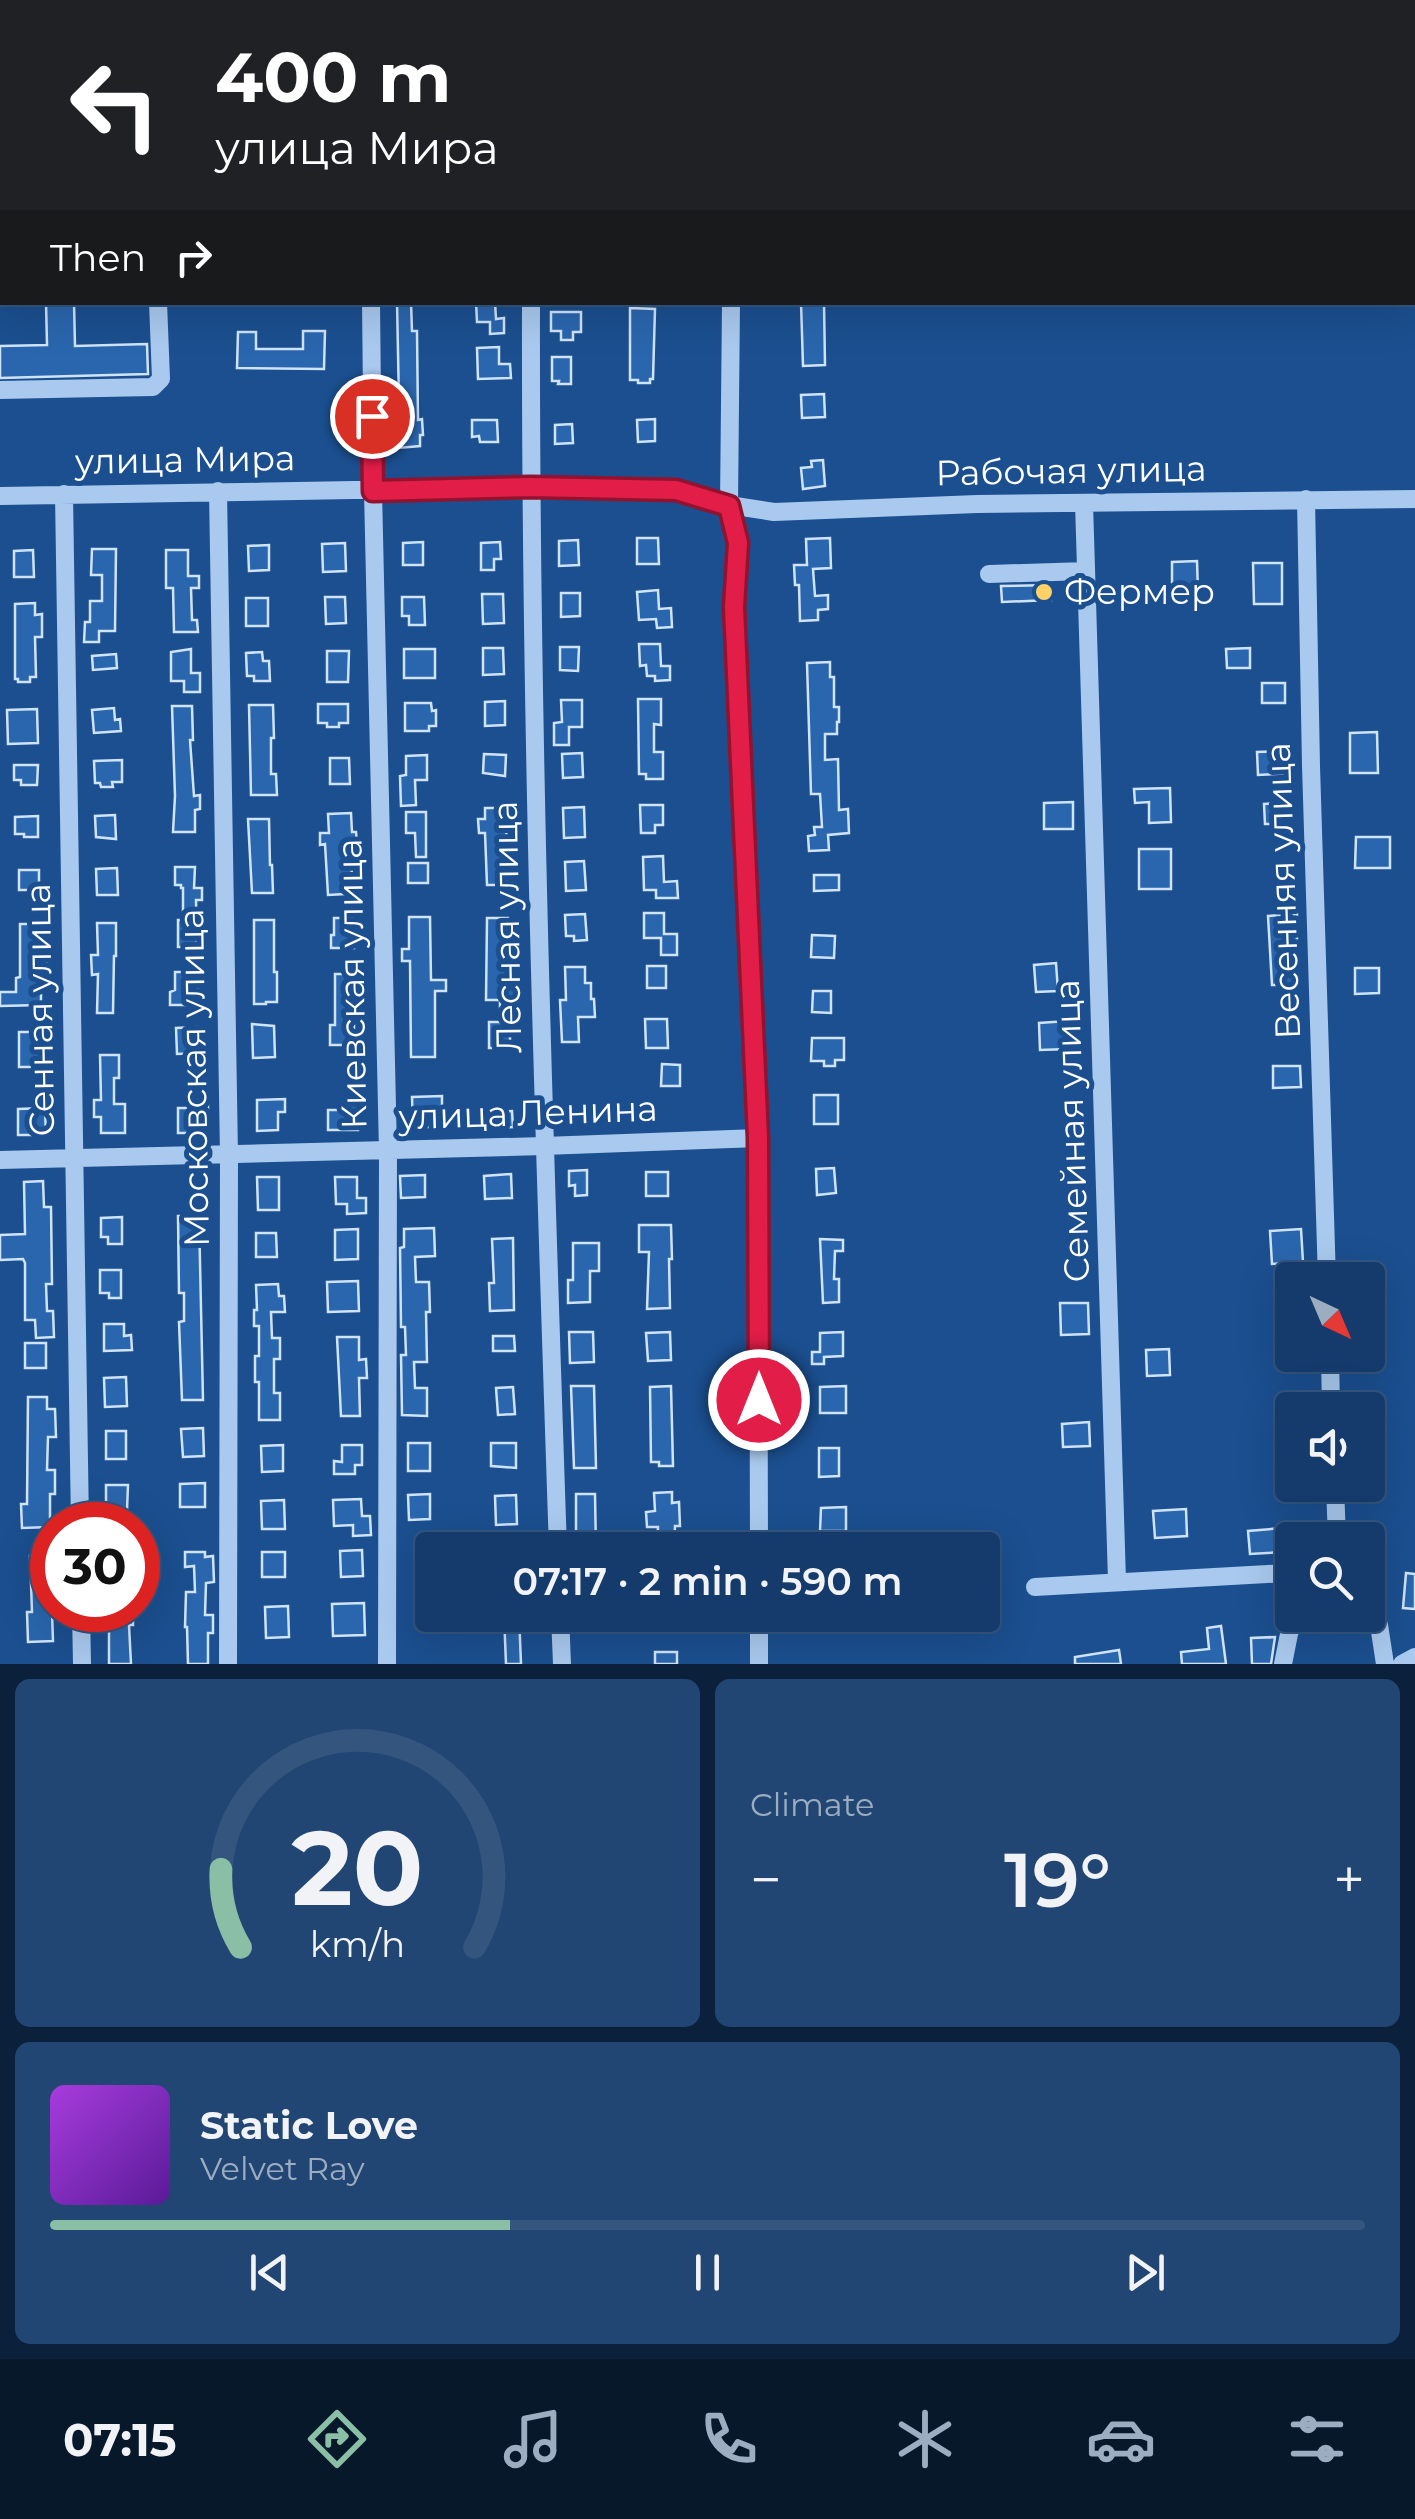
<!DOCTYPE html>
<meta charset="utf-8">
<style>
body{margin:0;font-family:Montserrat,sans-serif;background:#214673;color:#f1f3f6;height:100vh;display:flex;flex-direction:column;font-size:38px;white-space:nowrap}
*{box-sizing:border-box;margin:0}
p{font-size:32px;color:#9dadc1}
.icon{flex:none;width:55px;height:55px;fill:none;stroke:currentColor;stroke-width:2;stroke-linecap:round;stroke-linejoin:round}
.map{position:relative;height:1664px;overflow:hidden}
.side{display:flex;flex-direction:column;gap:15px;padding:15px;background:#0b203b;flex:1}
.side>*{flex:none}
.guide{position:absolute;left:0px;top:0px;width:1415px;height:305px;box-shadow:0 10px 40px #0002,0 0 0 2px #33557e;background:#202124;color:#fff;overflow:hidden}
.needle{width:65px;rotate:136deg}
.tools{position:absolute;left:1275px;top:1262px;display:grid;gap:20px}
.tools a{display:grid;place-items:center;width:110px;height:110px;border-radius:10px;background:#143b6b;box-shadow:0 10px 40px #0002,0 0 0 2px #33557e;font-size:50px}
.speed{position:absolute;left:30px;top:1502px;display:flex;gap:20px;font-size:50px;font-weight:700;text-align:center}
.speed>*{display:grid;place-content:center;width:130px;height:130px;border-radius:50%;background:#143b6b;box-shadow:0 10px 40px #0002,0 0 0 2px #33557e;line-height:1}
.speed .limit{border:15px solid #d22;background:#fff;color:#111}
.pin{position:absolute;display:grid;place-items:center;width:85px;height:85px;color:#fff;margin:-42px;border:5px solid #fff;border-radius:50%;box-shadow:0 2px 10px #0007}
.me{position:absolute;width:110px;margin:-55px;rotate:0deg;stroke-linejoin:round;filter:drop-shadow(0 0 8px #0008)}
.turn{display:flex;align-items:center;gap:35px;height:210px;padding:0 50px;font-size:45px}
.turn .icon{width:130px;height:130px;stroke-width:2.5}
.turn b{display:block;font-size:70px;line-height:85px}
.then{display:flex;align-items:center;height:95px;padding:0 50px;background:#0003;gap:20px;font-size:38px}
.big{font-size:75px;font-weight:600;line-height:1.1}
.side .tile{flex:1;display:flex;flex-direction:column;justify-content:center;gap:15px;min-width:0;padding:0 35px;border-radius:15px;background:#214673}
.side .dial{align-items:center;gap:0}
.dial svg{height:260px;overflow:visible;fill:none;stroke:#33557e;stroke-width:7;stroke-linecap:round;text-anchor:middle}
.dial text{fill:#f1f3f6;stroke:none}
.song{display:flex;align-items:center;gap:30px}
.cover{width:120px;height:120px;border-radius:15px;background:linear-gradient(135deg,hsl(280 70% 55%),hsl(270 70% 35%))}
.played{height:10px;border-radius:5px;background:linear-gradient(90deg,#8abfa5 35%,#33557e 35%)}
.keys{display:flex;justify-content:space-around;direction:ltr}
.heat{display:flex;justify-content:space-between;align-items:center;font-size:55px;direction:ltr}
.side .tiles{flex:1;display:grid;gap:15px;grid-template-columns:1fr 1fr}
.tile:last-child{grid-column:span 2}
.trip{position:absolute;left:415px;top:1532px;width:585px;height:100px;border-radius:10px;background:#143b6b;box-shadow:0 10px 40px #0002,0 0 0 2px #33557e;font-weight:600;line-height:100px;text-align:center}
.tab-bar{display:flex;height:160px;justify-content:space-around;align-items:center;background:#08182b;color:#9dadc1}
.tab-bar .icon{width:70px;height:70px}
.tab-bar .selected{color:#8abfa5}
.tab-bar b{font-size:45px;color:#f1f3f6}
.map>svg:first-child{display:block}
.building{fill:#2a66ad;stroke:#cfe3fa;stroke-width:2.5}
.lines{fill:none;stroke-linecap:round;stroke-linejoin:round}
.minor{stroke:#a9c9ee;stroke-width:18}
.route-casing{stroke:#92132f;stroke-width:25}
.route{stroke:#e11d48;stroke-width:18}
.poi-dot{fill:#ffd166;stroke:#1b4f8f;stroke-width:4}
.labels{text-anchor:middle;stroke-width:10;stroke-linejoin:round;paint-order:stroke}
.street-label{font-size:35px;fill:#fff;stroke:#1b4f8f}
.poi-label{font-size:35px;fill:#fff;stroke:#1b4f8f;text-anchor:start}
</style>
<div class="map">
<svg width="1415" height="1664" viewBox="0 0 1415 1664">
<rect width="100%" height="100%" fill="#1b4f8f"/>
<path class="building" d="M46,302h28l1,44 72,-2 1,30 -148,4v-32l47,-1z
M397,302h14l1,29h5l1,89 4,-1 1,16h-3v11l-22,2 -1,-23h10l-1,-22h-7z
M476,302h19l1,17 8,-1v15l-14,1v-12h-13z
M801,302h23l1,63 -22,1z
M630,308l25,1 -2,70h-3v4h-12v-3h-8z
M551,312h30v20h-8v8h-12v-9h-10z
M303,331h22l-1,38 -87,-1 1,-36h18v17h47z
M499,347v17h11l1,14 -33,1 -1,-31z
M552,357h19v27h-13l1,-3h-7z
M824,394l1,23 -23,1 -1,-23z
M655,419v22l-17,1 -1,-22z
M472,420h25l1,22h-18l-1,-6 -7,1z
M572,424l1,19 -18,1v-19z
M823,460l2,26 -22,3 -2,-21 11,-1 -1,-6z
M637,538h21l1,26h-22z
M830,538l1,30 -18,1 2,27 13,-1v14l-10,1v10l-18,1 -1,-36h-4l-1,-20h13l-1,-26z
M578,540l1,25 -20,1v-25z
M423,542v23h-20v-22z
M500,542l1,17h-7v11h-13v-27z
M345,543l1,28 -23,1 -1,-28z
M269,545v25l-20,1 -1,-25z
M92,549h24l-1,82h-16v11h-15l1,-20h5v-21h12v-26h-11z
M33,550l1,27h-20v-26z
M166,550h22v26h11v12h-8l1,32h5l1,12h-24l-1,-44h-7z
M1197,561l1,31h-26v-30z
M1253,563h29v41h-28z
M1051,585v15l-49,2 -1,-16z
M658,590l1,19 12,-1 1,19 -15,1 -1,-9 -17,1 -2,-28z
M561,593h19v23l-19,1z
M482,594h21l1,29 -21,1z
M325,597h20l1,26 -20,1z
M402,597h22l1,28h-16v-9h-7z
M246,598h22v28h-22z
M35,603v12l7,-1v23h-7l1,40h-6v5h-12v-3h-3v-75z
M639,644h21l1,22h9v14l-15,1v-5h-8l-1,-11 -6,1z
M560,647h19l-1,24 -18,-1z
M483,648h20l1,26 -21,1z
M1250,648v20h-23l-1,-19z
M191,649v24h9v19h-16v-11h-13v-29z
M404,649h31v29h-31z
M327,651h22l-1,31h-21z
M262,652l1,9h6l1,20h-16v-5h-7l-1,-23z
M116,654l1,14 -24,2 -1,-14z
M830,662v15h4v30h5v15h-2v12h-12v26l13,-1 1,51 9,-1 1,24 -21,2 1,15 -20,1 -1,-15 7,-1 -1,-8h8l-2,-33h-9l-4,-131z
M1262,683h23v20h-23z
M638,699h23v26l-7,-1v28h9v27h-17v-5h-7z
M561,700h21v27h-13v18h-15v-22l8,-1z
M505,701v24l-20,1v-24z
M405,703h26l1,8 4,-1v16h-7v5h-24z
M318,704h30v19h-9v4h-12v-4h-9z
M249,705h24l1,33h-3v36h5l1,21h-26z
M172,706h20l1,34h-3l4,56 6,-1v14l-5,1v22h-22l2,-36z
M114,708l1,12 5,-1 1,12 -27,2 -2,-23z
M37,709l1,34 -30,1 -1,-34z
M1377,732l1,41h-28v-40z
M1290,751l1,22 -33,2 -1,-23z
M582,753l1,24 -20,1 -1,-24z
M484,754l22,1 -1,21 -22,-3z
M427,755v25h-12l1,25 -15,1 -1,-30 6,-1v-19z
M330,758h19l1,26h-20z
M122,760v22h-10l1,5h-12l-1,-4h-5l-1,-22z
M14,765h24l-1,20h-16v-5h-7z
M1170,788l1,34 -22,1v-21l-14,1 -1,-14z
M1073,802v27h-29v-26z
M1283,803v21h-18l-1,-20z
M640,805h23v20h-8v8h-14z
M584,807l1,30 -21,1 -1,-30z
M485,808h21l1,77h-20l-2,-52h-6l-1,-14h7z
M406,812h20v45h-10l-1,-24h-9z
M351,813l1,19h4l1,10 -5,1 1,5h-2l1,33 -7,1v12l-17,1 -3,-51 -5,1v-12h9l-1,-19z
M115,815l1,24 -20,-2 -1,-21z
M38,816v21h-14v-3h-9v-17z
M248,819h21l1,46h2l1,28h-21z
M1356,837h34v31h-35z
M1139,849h32v40h-32z
M663,856l1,26 13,-1 1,17h-22v-8h-12l-1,-33z
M584,861l2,29 -20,1 -1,-29z
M408,863h20v20h-20z
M175,867h20l-1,21h8v12h-6l1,47h-19v-27h5v-32h-2v-3h-6z
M117,868l1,27h-21l-1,-26z
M19,870h20v20h-20z
M814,875h25v15l-25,1z
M644,913h20v21h13v21h-16v-17h-17z
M585,914l2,26 -13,1v-5h-8l-1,-21z
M1297,914v71h-25l-4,-69z
M409,917h21l1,63h15v11h-11v66h-24l-1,-96h-8v-12h7z
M334,918h19l1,30h-23v-13h3z
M487,918h21l1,26h6v13h-5v28h6l1,27h-17v-12h-14z
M254,920h20v52h3v30h-11v2h-12z
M97,923h19v33h-2l-1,57h-16l1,-39 -6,1 -1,-20h7z
M20,924h20l1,25h6v25h-6v31l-41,1v-14h16v-14l4,-1z
M812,935l23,1 -1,22 -23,-1z
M1056,963l2,28 -22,1 -2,-27z
M647,966h19v22h-19z
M565,967h20v16h6v16h3l1,18h-17l1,25h-17l-2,-42h6z
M1355,968h24v25l-24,1z
M175,972h23v33h-28v-13l5,-2z
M335,974h22v22h5v18h-8v31h-24v-20h5z
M813,991h18v22l-19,-1z
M645,1019h22l1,29h-22z
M1067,1021l1,28 -28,1 -1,-27z
M489,1022h21v22h-6v4h-15z
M252,1024l22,2 1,31 -22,1z
M197,1027l2,26 -22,1 -1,-26z
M19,1032h22v35h-22z
M812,1038h32v22h-9v6h-11v-5h-13z
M100,1055h19v23h-5v26h11v29h-24v-16h-7v-17h7z
M662,1064l18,1v21h-19z
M1273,1066h27l1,21 -28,1z
M814,1095h24v29h-24z
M442,1096v31h-29l-1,-30z
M285,1099v13h-7v18l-21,1v-31z
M195,1101h13v14h-8v18h-22v-25h17z
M342,1103h16v27h-30v-20h14z
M45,1108l1,27h-28v-26z
M512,1111l1,16 -23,1v-16z
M834,1168l2,25 -19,2 -1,-26z
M587,1170v25l-12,1v-11l-6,1v-15z
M646,1172h22v24h-22z
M511,1174l1,24 -27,1 -1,-23z
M425,1175v22l-24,1 -1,-22z
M257,1177h22v33h-21z
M335,1177h22v21h9v15l-19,1v-10h-11z
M43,1181l1,26h7l1,77h-6l1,27h6l1,26 -18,1 -1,-18h-10v-57l-2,-4 -23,1v-25l25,-1 -1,-52z
M178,1216h21l4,184h-21l-3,-78 5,-1v-28h-5z
M122,1217v27h-14v-7h-7v-19z
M639,1225h32l1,34h-3l1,49 -23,1 2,-57h-10z
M434,1228l1,28 -20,1 1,25h13l1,30h-4l1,50h-13l1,26h12v28l-25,-1 -1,-60h5l-1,-28h-4l-1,-79 4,-1v-18z
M358,1229v30l-23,1v-30z
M1301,1229l2,33 -31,2 -2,-33z
M256,1233h20l1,24h-21z
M513,1238l1,72 -24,1 -1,-28h5l-2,-44z
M820,1239l23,1v11h-8l-1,28h5v23l-16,1z
M573,1243h26v28h-9v31l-22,1v-23h5z
M100,1270h21v28h-12v-5h-9z
M358,1281l1,30 -31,1 -1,-30z
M278,1284l1,12h5l1,16h-14l1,26h8v21h-6v34h6v27h-21v-38h-4v-26h4v-30h-5v-16h3l-1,-25z
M1060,1303h28l1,31 -28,1z
M104,1324h20v12l7,-1 1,15 -28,1z
M569,1332h24l1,30 -24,1z
M670,1332l1,28 -23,1 -2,-28z
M843,1332v24l-19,1v7h-12v-12h8v-19z
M493,1336h21l1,15h-22z
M337,1337h22v23l7,-1 1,19h-8l1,38h-19z
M25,1343h21v25h-21z
M1169,1349l1,26 -23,1 -1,-26z
M126,1377l1,29 -22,1 -1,-29z
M571,1386h23l2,82h-22z
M671,1386l2,80h-14v-4h-8l-1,-75z
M846,1386v27h-26v-26z
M513,1387l2,27 -17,1 -2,-27z
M28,1397h19v12h8l1,28h-8l-1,33h8v24h-5v33l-28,1 -1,-24h6z
M1089,1422l1,24 -27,1 -1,-23z
M203,1428l1,28 -21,1 -2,-28z
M106,1431h20v28h-20z
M408,1443h22v28h-22z
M491,1443h25v25l-25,-2z
M283,1445v26l-21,1 -1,-26z
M342,1445h20v20h-7v9h-21v-13l8,1z
M819,1448h20v28l-20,1z
M205,1483v24h-25v-23z
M106,1485h22l-1,25h-21z
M672,1492v11l7,-1 1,24h-5l-1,24h-17l1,-23h-11l-1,-15 9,-1 -1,-18z
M430,1494v25l-21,1 -1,-25z
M576,1494h19l1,56h-20z
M516,1495l1,29 -21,1 -1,-29z
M361,1499l1,17h8l1,19 -18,1v-11l-19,1 -1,-26z
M284,1500l1,29h-23l-1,-28z
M846,1507v24h-26l1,-23z
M1186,1509l1,27 -32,2 -2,-27z
M1282,1528l1,24 -33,2 -2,-23z
M432,1549v24l-13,1v-24z
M362,1550l1,26 -22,1 -1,-26z
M185,1552h20v5l8,-1 1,26 -8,1 -1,32h8v18h-5v31h-20l-1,-37h-2l1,-35h9l-1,-26 -9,1z
M262,1552h23v25h-23z
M50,1555l3,86 -25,1 -1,-30h5l-2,-56z
M1406,1573l9,1v35l-12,-1z
M432,1602v21l-12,1v-21z
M364,1603l1,32 -32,1 -1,-32z
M288,1606l1,31 -23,1 -1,-31z
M109,1610h24v15h-4l2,39h-22z
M504,1615h15l2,49h-15z
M655,1615h20l1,12h-21z
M1221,1626l5,38h-44l-1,-12 28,-3 -2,-21z
M1275,1637l-4,27h-19l-1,-26z
M1119,1650l2,14h-46v-7z
M655,1652h22v12h-22z"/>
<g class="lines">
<path class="minor" d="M368,0v2
M732,0v2
M532,2v-2
M371,302l2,189 15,660 -1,513
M531,302c-1,416 13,832 27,1248
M731,302l-2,203 9,38 -4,64 24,531 1,412
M0,390l153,-3 8,-8 -3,-77
M218,491l11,664 -1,509
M64,494l16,1031
M0,496l531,-9 146,3 52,15 45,7 203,-8 438,-5
M1306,499l5,267 16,514
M1084,503l33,1078
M989,574l97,-3
M0,1160l544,-14 214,-8
M1330,1355l1,55
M1335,1485l2,55
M1035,1587l252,-14 5,2
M81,1610l1,54
M1368,1613l11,12 6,39
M560,1615l2,49
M759,1615v49
M1283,1664l6,-30 7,-19
M1402,1664l13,-7"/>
</g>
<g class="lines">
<defs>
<path id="route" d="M372,416l1,75 158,-4 145,3 53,16 9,37 -4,64 24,531 1,262"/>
</defs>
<use href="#route" class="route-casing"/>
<use href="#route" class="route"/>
</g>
<circle class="poi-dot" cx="1044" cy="592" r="10"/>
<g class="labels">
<g class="street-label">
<text transform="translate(185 460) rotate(-1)" y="12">улица Мира</text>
<text transform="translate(1071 471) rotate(-1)" y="12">Рабочая улица</text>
<text transform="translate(1283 891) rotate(-92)" y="12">Весенняя улица</text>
<text transform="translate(507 927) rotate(-91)" y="12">Лесная улица</text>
<text transform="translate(352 984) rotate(-91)" y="12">Киевская улица</text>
<text transform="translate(40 1010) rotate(-91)" y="12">Сенная улица</text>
<text transform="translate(194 1078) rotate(-91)" y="12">Московская улица</text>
<text transform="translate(528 1113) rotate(-2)" y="12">улица Ленина</text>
<text transform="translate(1072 1131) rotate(-92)" y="12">Семейная улица</text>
</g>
<g class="poi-label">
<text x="1064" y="604">Фермер</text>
</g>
</g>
</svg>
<div class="tools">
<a><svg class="needle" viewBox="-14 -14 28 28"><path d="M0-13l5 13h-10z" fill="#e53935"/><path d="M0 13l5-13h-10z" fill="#9dadc1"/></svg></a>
<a><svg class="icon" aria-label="sound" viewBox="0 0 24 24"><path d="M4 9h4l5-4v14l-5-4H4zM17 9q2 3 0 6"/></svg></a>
<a><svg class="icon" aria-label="search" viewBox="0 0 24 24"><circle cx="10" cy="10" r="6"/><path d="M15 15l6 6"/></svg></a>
</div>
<div class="speed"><div class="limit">30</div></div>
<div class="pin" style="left:372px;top:416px;background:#d93025"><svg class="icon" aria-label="arrive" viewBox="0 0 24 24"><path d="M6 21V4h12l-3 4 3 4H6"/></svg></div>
<svg class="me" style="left:759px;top:1400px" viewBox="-20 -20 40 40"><circle r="17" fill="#e11d48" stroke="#fff" stroke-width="3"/><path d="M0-11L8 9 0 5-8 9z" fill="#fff"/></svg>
<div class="trip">07:17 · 2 min · 590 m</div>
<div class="guide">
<div class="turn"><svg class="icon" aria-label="left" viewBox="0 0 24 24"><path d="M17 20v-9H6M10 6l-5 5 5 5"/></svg><div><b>400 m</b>улица Мира</div></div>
<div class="then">Then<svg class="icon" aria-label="right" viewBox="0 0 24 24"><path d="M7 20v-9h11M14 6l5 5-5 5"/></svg></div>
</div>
</div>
<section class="side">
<div class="tiles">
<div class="tile dial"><svg viewBox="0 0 100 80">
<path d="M14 69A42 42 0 1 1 86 69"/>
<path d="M14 69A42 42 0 0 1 8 45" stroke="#8abfa5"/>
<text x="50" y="56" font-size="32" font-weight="700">20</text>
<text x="50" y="72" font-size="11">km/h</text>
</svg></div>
<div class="tile"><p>Climate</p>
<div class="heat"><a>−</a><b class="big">19°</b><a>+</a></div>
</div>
<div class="tile">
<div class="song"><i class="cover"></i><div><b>Static Love</b><p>Velvet Ray</p></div></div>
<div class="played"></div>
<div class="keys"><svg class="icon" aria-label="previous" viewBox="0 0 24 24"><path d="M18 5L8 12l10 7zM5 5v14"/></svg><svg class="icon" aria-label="pause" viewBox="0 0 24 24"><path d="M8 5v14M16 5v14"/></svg><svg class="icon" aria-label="next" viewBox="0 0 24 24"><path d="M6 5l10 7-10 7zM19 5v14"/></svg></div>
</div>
</div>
</section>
<nav class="tab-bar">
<b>07:15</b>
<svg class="icon selected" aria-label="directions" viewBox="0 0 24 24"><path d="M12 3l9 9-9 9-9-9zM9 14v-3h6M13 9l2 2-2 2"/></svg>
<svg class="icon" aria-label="music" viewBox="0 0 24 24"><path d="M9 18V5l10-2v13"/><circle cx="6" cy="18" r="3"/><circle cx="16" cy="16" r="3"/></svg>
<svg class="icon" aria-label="phone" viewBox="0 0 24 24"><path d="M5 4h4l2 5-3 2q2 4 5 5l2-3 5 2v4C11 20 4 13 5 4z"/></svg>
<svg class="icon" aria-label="climate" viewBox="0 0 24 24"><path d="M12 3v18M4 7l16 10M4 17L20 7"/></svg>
<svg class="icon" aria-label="car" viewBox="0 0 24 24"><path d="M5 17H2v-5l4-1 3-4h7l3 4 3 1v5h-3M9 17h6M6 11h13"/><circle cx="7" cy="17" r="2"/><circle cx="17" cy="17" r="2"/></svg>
<svg class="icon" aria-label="filters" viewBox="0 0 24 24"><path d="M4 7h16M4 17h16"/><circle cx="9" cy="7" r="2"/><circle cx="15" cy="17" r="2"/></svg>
</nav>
